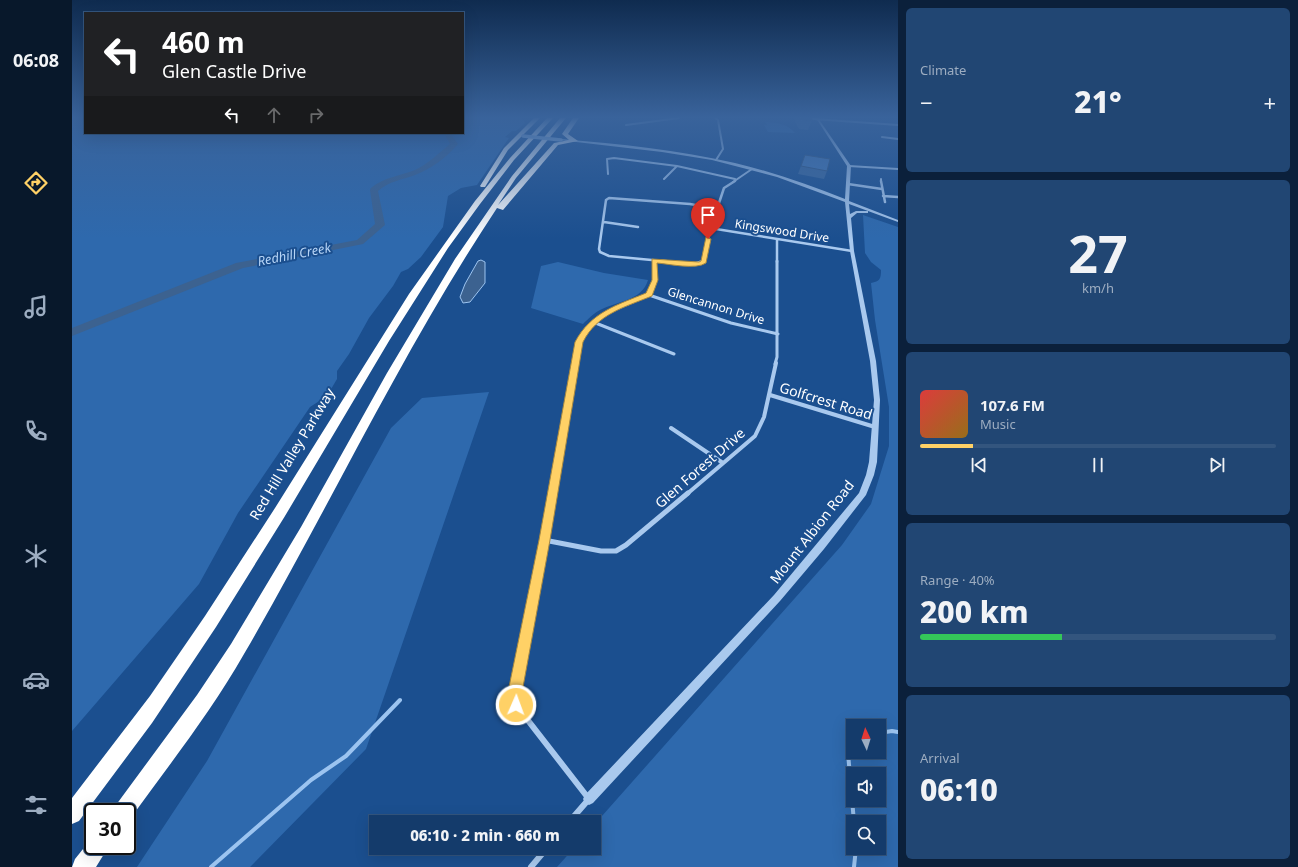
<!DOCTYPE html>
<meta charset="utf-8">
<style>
body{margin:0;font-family:"Noto Sans",sans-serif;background:#214673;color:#f1f3f6;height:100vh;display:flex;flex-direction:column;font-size:15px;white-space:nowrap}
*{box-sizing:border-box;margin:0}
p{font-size:13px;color:#9dadc1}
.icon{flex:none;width:22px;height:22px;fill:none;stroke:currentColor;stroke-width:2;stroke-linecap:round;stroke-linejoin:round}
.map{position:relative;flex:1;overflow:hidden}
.sheet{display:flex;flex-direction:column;gap:8px;padding:8px;background:#0b203b;width:400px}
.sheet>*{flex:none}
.top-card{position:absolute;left:12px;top:12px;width:380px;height:122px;border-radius:0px;box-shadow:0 4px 16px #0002,0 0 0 1px #33557e;background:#202124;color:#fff;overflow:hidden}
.needle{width:26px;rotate:356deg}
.tools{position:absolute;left:774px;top:719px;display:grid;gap:8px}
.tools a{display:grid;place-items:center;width:40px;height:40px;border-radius:0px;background:#143b6b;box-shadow:0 4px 16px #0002,0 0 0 1px #33557e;font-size:20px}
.speed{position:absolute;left:12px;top:803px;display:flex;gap:8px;font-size:20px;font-weight:700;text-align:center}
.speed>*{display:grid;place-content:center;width:52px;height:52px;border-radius:50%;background:#143b6b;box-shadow:0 4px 16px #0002,0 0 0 1px #33557e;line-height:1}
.speed .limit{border:2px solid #111;border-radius:6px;background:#fff;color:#111}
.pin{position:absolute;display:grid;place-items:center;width:34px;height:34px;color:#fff;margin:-41px -17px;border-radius:50% 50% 50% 0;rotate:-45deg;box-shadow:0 0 4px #0007}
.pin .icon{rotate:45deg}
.me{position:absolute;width:44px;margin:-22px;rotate:2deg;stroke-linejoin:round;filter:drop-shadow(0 0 3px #0008)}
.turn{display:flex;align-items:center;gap:14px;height:84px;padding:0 12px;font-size:18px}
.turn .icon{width:52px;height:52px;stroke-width:2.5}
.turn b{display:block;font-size:28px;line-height:34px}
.lanes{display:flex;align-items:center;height:38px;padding:0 12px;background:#0003;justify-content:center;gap:20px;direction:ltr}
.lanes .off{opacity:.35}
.big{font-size:30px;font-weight:800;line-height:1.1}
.sheet .tile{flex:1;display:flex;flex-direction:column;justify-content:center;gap:6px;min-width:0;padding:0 14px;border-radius:6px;background:#214673}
.sheet .dial{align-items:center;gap:0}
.dial b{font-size:52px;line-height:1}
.song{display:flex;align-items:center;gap:12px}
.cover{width:48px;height:48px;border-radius:6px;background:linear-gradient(135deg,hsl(0 70% 55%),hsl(40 70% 35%))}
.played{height:4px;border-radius:2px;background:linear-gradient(90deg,#ffd166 15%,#33557e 15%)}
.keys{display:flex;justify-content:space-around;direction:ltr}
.heat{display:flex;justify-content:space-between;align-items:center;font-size:22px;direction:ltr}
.charge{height:6px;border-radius:3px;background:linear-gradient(90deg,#34c759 40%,#33557e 0)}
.trip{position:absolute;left:297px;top:815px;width:232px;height:40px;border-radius:0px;background:#143b6b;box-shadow:0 4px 16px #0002,0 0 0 1px #33557e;font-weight:800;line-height:40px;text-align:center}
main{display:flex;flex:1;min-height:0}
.tab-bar{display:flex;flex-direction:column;width:72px;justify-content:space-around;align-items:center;background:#08182b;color:#9dadc1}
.tab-bar .icon{width:28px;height:28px}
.tab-bar .on{color:#ffd166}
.tab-bar b{font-size:18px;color:#f1f3f6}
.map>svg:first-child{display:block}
.green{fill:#2e69ad;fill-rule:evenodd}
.water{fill:#3c6290;stroke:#9cc4f0}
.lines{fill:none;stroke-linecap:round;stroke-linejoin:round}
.stream{stroke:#9cc4f0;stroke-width:4}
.river{fill:#3c6290;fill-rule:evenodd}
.minor-far5{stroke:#a9c9ee;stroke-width:2}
.minor-far4{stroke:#a9c9ee;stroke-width:2.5}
.minor-far3{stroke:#a9c9ee;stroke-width:3}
.minor-far2{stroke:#a9c9ee;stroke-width:4}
.minor-far1{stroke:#a9c9ee;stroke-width:5}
.minor{stroke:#a9c9ee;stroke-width:6}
.tertiary{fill:#a9c9ee;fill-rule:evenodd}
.motorway{fill:#fff;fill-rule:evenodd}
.tertiary-bridge{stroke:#a9c9ee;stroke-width:3.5}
.wall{fill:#3a679d}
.shaded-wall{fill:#305480}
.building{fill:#4478b7;stroke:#305480}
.route{fill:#ffd166;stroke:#a68842}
.labels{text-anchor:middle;stroke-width:4;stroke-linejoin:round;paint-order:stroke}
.far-street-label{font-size:12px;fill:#fff;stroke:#1b4f8f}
.far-water-label{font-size:13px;font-style:italic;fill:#b5d3f5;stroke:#1b4f8f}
.street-label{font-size:14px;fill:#fff;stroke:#1b4f8f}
</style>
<main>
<nav class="tab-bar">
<b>06:08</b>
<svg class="icon on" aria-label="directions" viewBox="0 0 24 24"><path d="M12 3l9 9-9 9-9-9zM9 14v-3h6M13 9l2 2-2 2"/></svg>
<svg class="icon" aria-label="music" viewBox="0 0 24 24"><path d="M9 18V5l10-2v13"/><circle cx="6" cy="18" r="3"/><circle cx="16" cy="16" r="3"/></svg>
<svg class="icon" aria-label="phone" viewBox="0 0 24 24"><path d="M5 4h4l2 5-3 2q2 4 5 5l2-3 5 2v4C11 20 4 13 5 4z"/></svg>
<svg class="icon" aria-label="climate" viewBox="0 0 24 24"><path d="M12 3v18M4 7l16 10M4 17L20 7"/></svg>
<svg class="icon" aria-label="car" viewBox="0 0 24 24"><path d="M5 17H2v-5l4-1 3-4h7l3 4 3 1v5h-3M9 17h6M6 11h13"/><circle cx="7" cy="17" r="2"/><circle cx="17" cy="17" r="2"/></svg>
<svg class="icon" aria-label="filters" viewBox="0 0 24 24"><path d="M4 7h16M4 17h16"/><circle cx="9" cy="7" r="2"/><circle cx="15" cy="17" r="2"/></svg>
</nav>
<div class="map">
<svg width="826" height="867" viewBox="0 0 826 867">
<rect width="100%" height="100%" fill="#1b4f8f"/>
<path class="green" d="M0,118h13v15h378v-15h59l3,5 -9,8h-4l-7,6 4,1 -32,47 -16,3 -13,8 -5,31 -22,30 -13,12 -7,3 -8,14 -24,32 -20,36 -12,17v8l-10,17 -17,11 -72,106 -39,71 -127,147z
M693,122c12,1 22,1 30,11l-27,-1 -4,-7h3z
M791,215l35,12v640h-341l17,-19h20v-23l248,-280 29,-41 18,-58v-39l-14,-87 -4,-37c9,-2 10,-4 10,-13l-10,-8 -6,-9zM781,726h26v26h-26zM781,774h26v26h-26zM781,822h26v26h-26z
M486,262l46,11 44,7c-6,21 -31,21 -48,30 -6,3 -12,9 -17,14l-52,-16 10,-42z
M417,392l-123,357 -116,118h-113l70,-106 184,-333 31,-30z"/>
<path class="water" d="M409,260l4,2v21l-15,19 -7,1 -3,-6 5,-13 13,-23z"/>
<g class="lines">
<path class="stream" d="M807,733l13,-2 6,1
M781,746l-5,7 6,69
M139,867l100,-87 35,-24 54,-56
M782,867l2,-19"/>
<path class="river" d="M372,133h6l8,11c-11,13 -27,25 -43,31 -13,5 -26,6 -37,16l7,34 -22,19 -120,24 -171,68v-8l164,-65 121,-23 18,-16 -5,-34 1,-2c13,-11 29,-12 44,-18 13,-6 24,-17 35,-26z"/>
<path class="minor-far5" d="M643,118l3,2 5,29 -7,11
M728,118l98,7
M554,125l53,-7
M810,137l16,2
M777,166l49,3
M536,174l-1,-15 7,-1 63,8 58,13
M592,179l13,-13
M809,179v3
M661,182l19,-13"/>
<path class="minor-far4" d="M809,181l4,21
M776,184l34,5
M811,196l15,1
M645,209l7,-21 11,-7
M532,222l34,5
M638,228l142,23
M705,239v23
M601,262l-64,-6 -9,-4 -1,-3 7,-49 3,-2 81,6 27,5
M630,262l2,-1 6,-33 7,-19"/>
<path class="minor-far3" d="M590,261l32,3 10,-3
M577,295l82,28 47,11
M521,322l81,32
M503,364c1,-7 2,-15 4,-21 9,-28 46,-37 70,-48l6,-15 -1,-19
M703,364l2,-7v-96"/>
<path class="minor-far2" d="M698,395l105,32
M599,428l52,35
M480,494l23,-131
M615,494l68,-58 9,-19 12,-54"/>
<path class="minor-far1" d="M472,540l57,11h15l10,-6 62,-52
M449,658l31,-165"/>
<path class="minor" d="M450,657l-6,30v18l73,94 -20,23
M459,867l16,-19"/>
<path class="tertiary" d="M744,118h2l33,48 -2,35 49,19v2l-30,-11v2h-11l-6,5 3,33 22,110 4,39 -3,62 -3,13 -8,20 -42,54 -44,52 -187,202 -4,2 -4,-2 -2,-4 2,-4 189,-200 85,-102 7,-18 3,-13 5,-62 -4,-39 -20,-110 -5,-49 -68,-25 -65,-17 -50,-8 -103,-12 2,-1c59,5 117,11 174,24 38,9 74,22 110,36l2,-33zM777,204l19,7h-12l-6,3z"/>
<path class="motorway" d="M462,118h6l-32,32 -23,37h-4l-1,-1 24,-38z
M475,118h6l-39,42 -34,44 -32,44 -59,93 -104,175 -69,111 -64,96 -73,98 -7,3v-26l78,-102 55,-80 70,-108 134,-214 66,-93 35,-43z
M488,118h6l-50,60 -18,27 56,-62 15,-3 -7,-6 11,-16h6l-11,16 10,7 -20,4 -55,65 -6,-2c-95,143 -167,298 -253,446 -33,58 -75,111 -114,165l-3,1v-8h-14l3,-7 81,-110 34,-51 70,-117 86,-154 68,-114 57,-83z
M21,838v8h16l-13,21h-24l3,-8 16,-20z"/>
<path class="tertiary-bridge" d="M451,136l38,4"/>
</g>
<path class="wall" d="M723,118h16l1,2 -4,10 -9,-1 -5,-9z
M733,155l22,16 -3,8 -26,-5z"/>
<path class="shaded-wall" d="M547,118h13l-14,2z"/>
<path class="building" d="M730,118h9l1,2h-9z
M733,155l25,4 -3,12 -26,-5z"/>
<linearGradient id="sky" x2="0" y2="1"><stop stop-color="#0f2b4f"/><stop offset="0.49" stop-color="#39639b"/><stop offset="1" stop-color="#39639b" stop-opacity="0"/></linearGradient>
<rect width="826" height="239" fill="url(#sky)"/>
<path class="route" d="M634,237l5,2 -5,24c-10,7 -37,1 -49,0l1,17 -6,16c-27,11 -55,18 -69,46l-33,198 -27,147 -1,18 -2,5 -4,2 -5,-2 -2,-5v-18l30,-147 36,-198c16,-30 42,-37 71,-49l6,-13v-21l47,3 2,-1z"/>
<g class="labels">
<g class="far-street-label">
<text transform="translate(710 231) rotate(9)" y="4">Kingswood Drive</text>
<text transform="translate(644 306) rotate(17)" y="4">Glencannon Drive</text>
</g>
<g class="far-water-label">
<text transform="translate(222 254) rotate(-11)" y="5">Redhill Creek</text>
</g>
<g class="street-label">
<text transform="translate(754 401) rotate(17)" y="5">Golfcrest Road</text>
<text transform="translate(220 454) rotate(-59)" y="5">Red Hill Valley Parkway</text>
<text transform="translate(628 468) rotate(-41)" y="5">Glen Forest Drive</text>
<text transform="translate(740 532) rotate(-52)" y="5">Mount Albion Road</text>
</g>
</g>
</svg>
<div class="tools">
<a><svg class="needle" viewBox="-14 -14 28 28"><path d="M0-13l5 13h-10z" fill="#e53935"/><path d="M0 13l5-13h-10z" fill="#9dadc1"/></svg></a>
<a><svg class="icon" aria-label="sound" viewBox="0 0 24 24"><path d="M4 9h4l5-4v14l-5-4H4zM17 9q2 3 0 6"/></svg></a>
<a><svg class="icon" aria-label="search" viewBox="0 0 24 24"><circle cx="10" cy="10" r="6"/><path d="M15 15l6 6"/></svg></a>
</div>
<div class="speed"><div class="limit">30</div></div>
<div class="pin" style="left:636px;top:239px;background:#d93025"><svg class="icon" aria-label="arrive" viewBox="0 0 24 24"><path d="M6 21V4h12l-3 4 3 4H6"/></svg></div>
<svg class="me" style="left:444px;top:705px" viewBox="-20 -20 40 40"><circle r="17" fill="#ffd166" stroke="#fff" stroke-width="3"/><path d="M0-11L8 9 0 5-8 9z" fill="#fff"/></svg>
<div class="trip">06:10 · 2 min · 660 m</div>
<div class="top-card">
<div class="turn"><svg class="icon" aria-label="left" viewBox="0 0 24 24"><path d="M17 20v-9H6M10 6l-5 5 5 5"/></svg><div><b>460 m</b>Glen Castle Drive</div></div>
<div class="lanes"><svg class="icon" aria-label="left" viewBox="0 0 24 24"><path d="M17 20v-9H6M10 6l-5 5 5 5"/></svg><svg class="icon off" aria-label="ahead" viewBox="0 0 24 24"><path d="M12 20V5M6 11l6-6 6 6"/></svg><svg class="icon off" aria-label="right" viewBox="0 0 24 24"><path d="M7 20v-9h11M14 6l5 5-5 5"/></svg></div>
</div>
</div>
<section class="sheet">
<div class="tile"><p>Climate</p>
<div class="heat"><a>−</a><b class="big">21°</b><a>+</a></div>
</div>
<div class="tile dial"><b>27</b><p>km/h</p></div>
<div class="tile">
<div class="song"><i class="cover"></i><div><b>107.6 FM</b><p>Music</p></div></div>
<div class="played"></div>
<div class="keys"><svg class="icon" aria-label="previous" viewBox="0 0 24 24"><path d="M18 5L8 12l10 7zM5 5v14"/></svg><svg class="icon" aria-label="pause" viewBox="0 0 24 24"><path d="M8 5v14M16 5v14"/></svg><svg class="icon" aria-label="next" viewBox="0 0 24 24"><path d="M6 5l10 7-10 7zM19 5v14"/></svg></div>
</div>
<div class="tile"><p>Range · 40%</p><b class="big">200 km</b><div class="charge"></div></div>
<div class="tile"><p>Arrival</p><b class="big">06:10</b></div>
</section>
</main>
